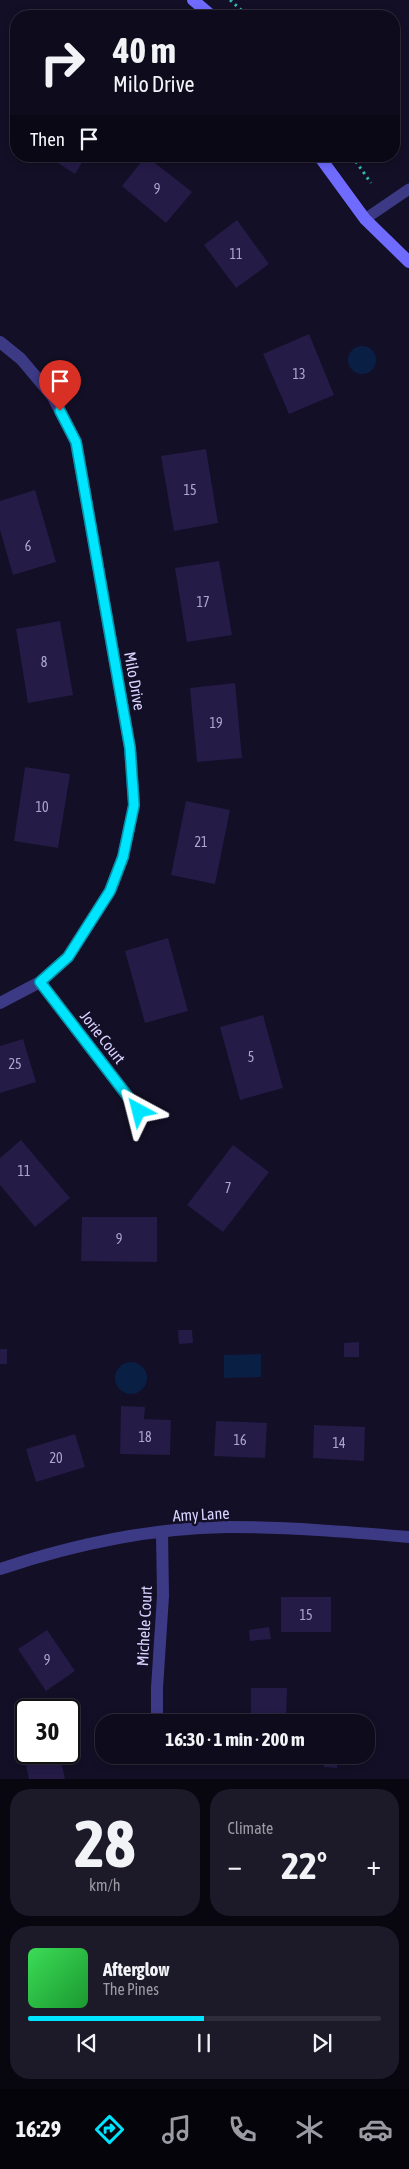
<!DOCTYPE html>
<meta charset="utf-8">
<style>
body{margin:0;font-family:"Asap Condensed",sans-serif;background:#1c1929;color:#f1f3f6;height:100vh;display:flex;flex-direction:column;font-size:19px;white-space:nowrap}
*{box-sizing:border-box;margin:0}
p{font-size:16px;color:#9b9ba3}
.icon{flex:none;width:28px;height:28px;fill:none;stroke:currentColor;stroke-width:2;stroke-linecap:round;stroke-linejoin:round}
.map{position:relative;height:1779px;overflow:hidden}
.drawer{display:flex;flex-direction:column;gap:10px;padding:10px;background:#08060f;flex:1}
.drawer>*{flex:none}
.banner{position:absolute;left:10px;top:10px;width:390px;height:152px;border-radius:20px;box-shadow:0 2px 8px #0003,0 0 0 1px #2e2b3b;background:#0e0b1c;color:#f1f3f6;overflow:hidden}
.speed{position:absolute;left:15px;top:1699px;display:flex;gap:10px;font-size:25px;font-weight:700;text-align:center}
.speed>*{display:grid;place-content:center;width:65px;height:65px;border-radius:50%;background:#0e0b1c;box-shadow:0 2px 8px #0003,0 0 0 1px #2e2b3b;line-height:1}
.speed .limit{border:2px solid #111;border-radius:8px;background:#fff;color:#111}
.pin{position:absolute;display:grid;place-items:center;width:42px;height:42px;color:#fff;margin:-51px -21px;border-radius:50% 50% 50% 0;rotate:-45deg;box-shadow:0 0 5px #0007}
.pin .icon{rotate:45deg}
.me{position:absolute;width:55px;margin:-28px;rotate:322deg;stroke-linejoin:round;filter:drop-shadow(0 0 4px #0008)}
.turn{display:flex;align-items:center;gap:18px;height:105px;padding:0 20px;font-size:22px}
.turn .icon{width:65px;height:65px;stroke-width:2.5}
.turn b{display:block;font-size:35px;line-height:42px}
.then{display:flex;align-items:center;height:48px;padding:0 20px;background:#0003;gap:10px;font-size:19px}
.big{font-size:38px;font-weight:700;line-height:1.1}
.drawer .widget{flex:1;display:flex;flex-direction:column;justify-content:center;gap:8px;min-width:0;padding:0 18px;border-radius:20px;background:#1c1929}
.drawer .dial{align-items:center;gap:0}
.dial b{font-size:65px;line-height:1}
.song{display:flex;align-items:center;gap:15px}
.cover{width:60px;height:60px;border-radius:8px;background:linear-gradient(135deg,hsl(130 70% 55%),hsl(130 70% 35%))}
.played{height:5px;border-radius:2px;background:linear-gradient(90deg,#00e5ff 50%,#2e2b3b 50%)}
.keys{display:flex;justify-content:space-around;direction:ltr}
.heat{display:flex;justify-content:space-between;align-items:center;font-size:28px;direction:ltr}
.drawer .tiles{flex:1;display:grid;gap:10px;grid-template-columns:1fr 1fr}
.widget:last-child{grid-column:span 2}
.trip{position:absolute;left:95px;top:1714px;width:280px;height:50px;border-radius:20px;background:#0e0b1c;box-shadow:0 2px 8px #0003,0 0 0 1px #2e2b3b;font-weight:700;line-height:50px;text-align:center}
.tab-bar{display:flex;height:80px;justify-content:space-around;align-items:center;background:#06040b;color:#9b9ba3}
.tab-bar .icon{width:35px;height:35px}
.tab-bar .selected{color:#00e5ff}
.tab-bar b{font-size:22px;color:#f1f3f6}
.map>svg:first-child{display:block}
.water{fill:#0a1f44}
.building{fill:#241b47}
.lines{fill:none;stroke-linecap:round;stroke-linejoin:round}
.path{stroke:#2fb8b0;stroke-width:3;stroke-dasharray:2.5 4;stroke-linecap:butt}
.lane{stroke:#3d3a85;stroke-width:11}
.street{stroke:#3d3a85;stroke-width:12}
.secondary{stroke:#6f6bff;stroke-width:12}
.route-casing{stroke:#0095a6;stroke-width:12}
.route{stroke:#00e5ff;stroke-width:9}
.labels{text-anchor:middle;stroke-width:5;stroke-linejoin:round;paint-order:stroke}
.number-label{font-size:14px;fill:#aca6d1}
.street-label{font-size:16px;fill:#d9d4ff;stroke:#130f26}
</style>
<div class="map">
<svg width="409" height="1779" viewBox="0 0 409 1779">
<rect width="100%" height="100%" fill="#130f26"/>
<path class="water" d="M348 360a14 14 0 1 1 28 0a14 14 0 1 1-28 0Z
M261,1354v23l-37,1v-23z
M115 1378a16 16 0 1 1 32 0a16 16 0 1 1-32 0Z"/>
<path class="building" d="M47,156h39l-11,18z
M146,156l46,36 -26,31 -44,-37z
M237,220l32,44 -33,24 -32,-43z
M309,334l25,61 -45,19 -26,-60z
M206,449l12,74 -44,8 -13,-75z
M35,490l21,72 -43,13 -13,-45v-29z
M219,561l13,74 -45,7 -12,-74z
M60,621l13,74 -45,8 -12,-74z
M235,683l7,75 -45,4 -7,-74z
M25,767l45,7 -12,74 -44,-7z
M186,801l44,9 -15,74 -44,-9z
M168,938l20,73 -43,12 -20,-72z
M263,1015l20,73 -43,12 -20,-73z
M23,1039l13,43 -36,11v-47z
M21,1140l49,58 -35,29 -35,-42v-27z
M233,1145l36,27 -46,60 -36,-27z
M82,1217h75v45l-76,-1z
M178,1330h14l1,13 -14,1z
M359,1342v15h-15v-14z
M0,1349h7v15h-7z
M121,1406l24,1 -1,12 27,1 -1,35 -50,-1z
M216,1421l51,2 -2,35 -51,-2z
M314,1425l51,2 -1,34 -51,-3z
M75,1434l10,33 -49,15 -10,-33z
M281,1597h50v35h-50z
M269,1627l2,12 -21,2 -1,-11z
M47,1630l28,41 -29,20 -28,-42z
M251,1688h36l-1,34h-35z
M36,1752h23l6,27h-36l-5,-24z
M324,1756l14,1 -1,11 -13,-1z"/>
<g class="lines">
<path class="path" d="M230,0l18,16
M352,156l19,27"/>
<path class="lane" d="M365,219l44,-30"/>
<path class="street" d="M0,342l21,17 32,38 23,45 54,306 4,57 -11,52 -13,34 -42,66 -28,25 -40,21
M40,982l99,129
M0,1569c72,-24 151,-41 227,-42 61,0 122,5 182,10
M157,1722v-34l6,-92 -1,-64"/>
<path class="secondary" d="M193,0l19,16
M319,156l46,63 44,43"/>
</g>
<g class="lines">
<defs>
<path id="route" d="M60,411l16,31 54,306 4,57 -11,52 -13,34 -42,66 -28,25 99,129"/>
</defs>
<use href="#route" class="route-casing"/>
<use href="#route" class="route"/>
</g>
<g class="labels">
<g class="number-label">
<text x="157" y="194">9</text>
<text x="236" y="259">11</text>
<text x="299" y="379">13</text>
<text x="190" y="495">15</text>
<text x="28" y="551">6</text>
<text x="203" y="607">17</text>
<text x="44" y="667">8</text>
<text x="216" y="728">19</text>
<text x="42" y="812">10</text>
<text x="201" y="847">21</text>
<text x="251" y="1062">5</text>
<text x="15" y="1069">25</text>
<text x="24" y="1176">11</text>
<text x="228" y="1193">7</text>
<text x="119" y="1244">9</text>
<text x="145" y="1442">18</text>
<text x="240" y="1445">16</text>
<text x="339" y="1448">14</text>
<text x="56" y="1463">20</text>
<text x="306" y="1620">15</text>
<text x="47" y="1665">9</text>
</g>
<g class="street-label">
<text transform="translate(135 681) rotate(80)" y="6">Milo Drive</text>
<text transform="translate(103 1037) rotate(52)" y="6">Jorie Court</text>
<text transform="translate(201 1514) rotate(-3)" y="6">Amy Lane</text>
<text transform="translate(144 1626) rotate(-87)" y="6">Michele Court</text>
</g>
</g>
</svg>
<div class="speed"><div class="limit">30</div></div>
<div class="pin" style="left:60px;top:411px;background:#d93025"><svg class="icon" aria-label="arrive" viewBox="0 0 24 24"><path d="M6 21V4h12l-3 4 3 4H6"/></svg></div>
<svg class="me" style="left:139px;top:1111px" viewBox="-20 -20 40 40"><path d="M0-17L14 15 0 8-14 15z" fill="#00e5ff" stroke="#fff" stroke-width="4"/></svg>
<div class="trip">16:30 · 1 min · 200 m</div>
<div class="banner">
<div class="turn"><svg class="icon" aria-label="right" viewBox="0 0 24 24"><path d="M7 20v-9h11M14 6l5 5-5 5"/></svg><div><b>40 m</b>Milo Drive</div></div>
<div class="then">Then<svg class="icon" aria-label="arrive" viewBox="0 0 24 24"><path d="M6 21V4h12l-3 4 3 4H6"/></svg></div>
</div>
</div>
<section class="drawer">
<div class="tiles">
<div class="widget dial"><b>28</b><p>km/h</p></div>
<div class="widget"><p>Climate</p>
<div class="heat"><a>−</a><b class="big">22°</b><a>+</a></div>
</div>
<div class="widget">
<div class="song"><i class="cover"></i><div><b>Afterglow</b><p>The Pines</p></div></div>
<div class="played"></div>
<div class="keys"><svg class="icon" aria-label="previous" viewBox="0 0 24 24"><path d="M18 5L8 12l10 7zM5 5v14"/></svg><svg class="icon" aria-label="pause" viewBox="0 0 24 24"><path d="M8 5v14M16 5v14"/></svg><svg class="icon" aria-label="next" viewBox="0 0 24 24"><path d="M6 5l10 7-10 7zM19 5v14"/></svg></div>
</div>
</div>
</section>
<nav class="tab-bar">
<b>16:29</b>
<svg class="icon selected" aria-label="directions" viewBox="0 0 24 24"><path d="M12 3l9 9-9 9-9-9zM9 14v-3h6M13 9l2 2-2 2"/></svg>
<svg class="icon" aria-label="music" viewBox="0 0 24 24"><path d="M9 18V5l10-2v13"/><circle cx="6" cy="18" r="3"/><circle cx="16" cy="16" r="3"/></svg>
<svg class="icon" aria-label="phone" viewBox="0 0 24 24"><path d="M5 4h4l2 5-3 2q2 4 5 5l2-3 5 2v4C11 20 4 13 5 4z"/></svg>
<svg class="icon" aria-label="climate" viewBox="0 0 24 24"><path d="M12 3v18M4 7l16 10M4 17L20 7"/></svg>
<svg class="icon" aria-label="car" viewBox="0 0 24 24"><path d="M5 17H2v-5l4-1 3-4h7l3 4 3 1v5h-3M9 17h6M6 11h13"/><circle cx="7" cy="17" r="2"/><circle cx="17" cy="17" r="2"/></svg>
</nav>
